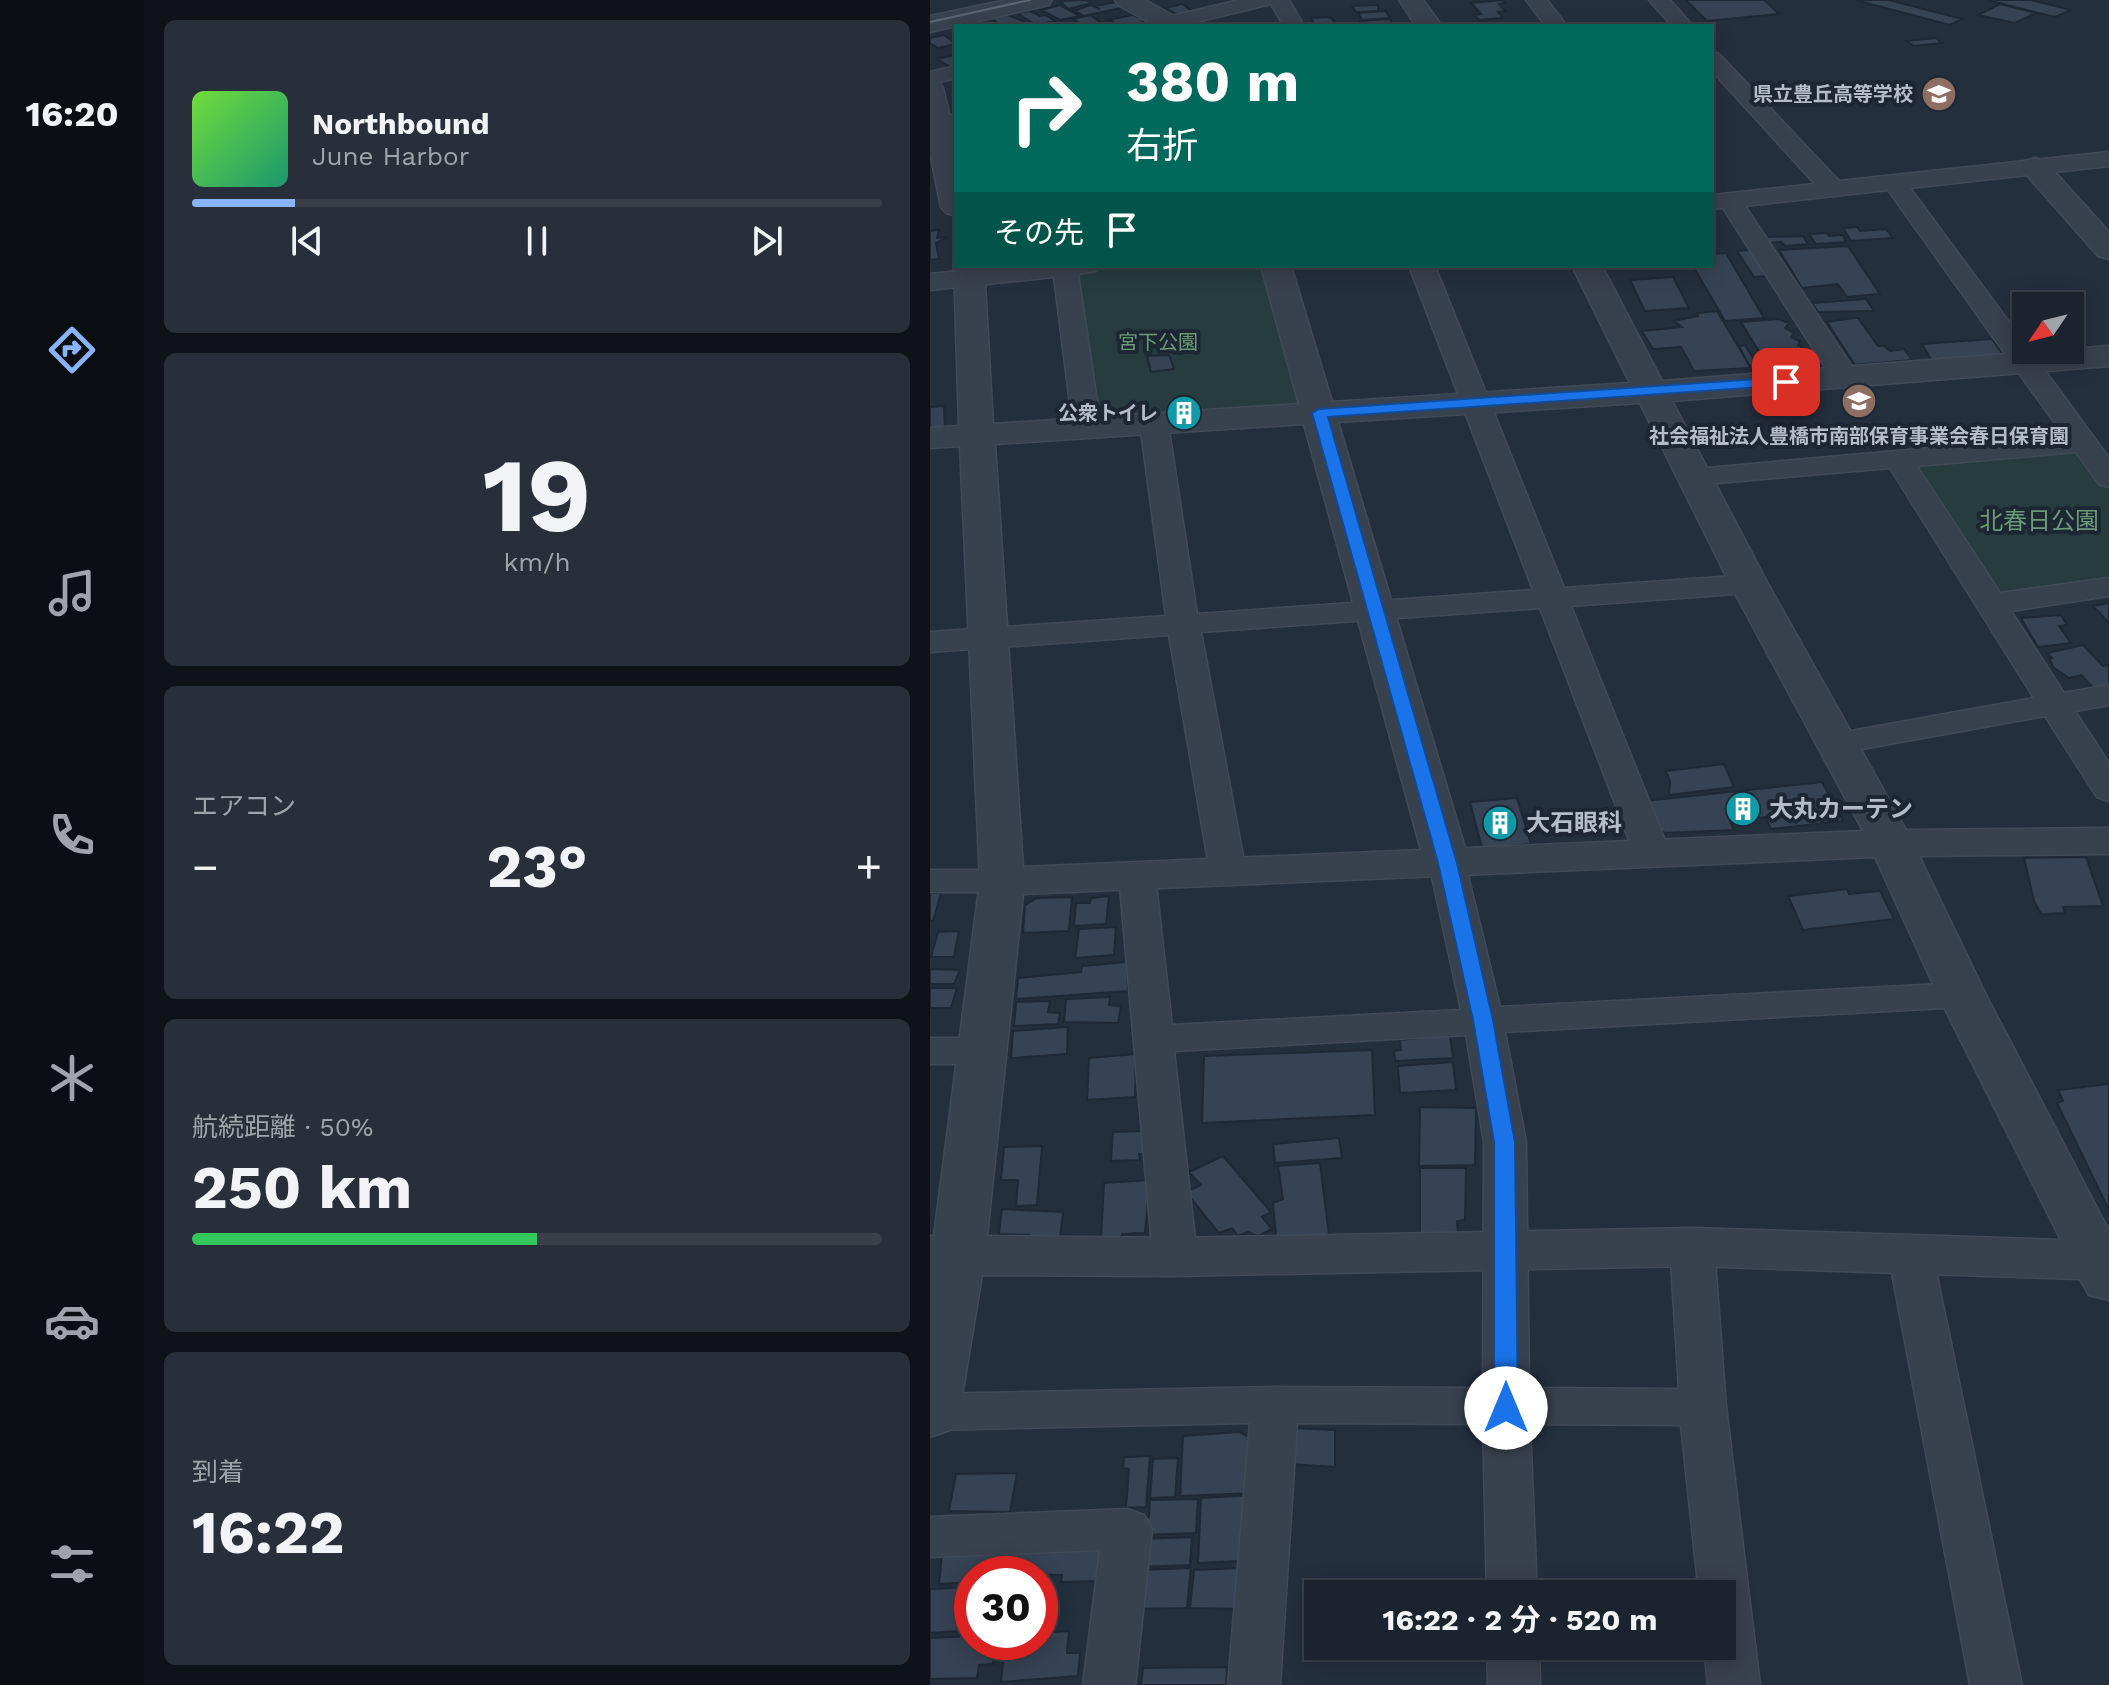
<!DOCTYPE html>
<html lang="ja">
<meta charset="utf-8">
<style>
body{margin:0;font-family:"Work Sans","Noto Sans JP",sans-serif;background:#282f3a;color:#f1f3f6;height:100vh;display:flex;flex-direction:column;font-size:30px;white-space:nowrap}
*{box-sizing:border-box;margin:0}
p{font-size:26px;color:#a0a4aa}
.icon{flex:none;width:44px;height:44px;fill:none;stroke:currentColor;stroke-width:2;stroke-linecap:round;stroke-linejoin:round}
.map{position:relative;flex:1;overflow:hidden}
.sheet{display:flex;flex-direction:column;gap:20px;padding:20px;background:#0f1319;width:786px}
.sheet>*{flex:none}
.guide{position:absolute;left:24px;top:24px;width:760px;height:244px;border-radius:0px;box-shadow:0 4px 20px #0003,0 0 0 2px #39404a;background:#00695c;color:#fff;overflow:hidden}
.needle{width:52px;rotate:235deg}
.tools{position:absolute;left:1082px;top:292px;display:grid;gap:16px}
.tools a{display:grid;place-items:center;width:72px;height:72px;border-radius:0px;background:#1b232e;box-shadow:0 4px 20px #0003,0 0 0 2px #39404a;font-size:40px}
.speed{position:absolute;left:24px;top:1556px;display:flex;gap:16px;font-size:40px;font-weight:700;text-align:center}
.speed>*{display:grid;place-content:center;width:104px;height:104px;border-radius:50%;background:#1b232e;box-shadow:0 4px 20px #0003,0 0 0 2px #39404a;line-height:1}
.speed .limit{border:12px solid #d22;background:#fff;color:#111}
.pin{position:absolute;display:grid;place-items:center;width:68px;height:68px;color:#fff;margin:-34px;border-radius:16px;box-shadow:0 4px 12px #0006}
.me{position:absolute;width:88px;margin:-44px;rotate:0deg;stroke-linejoin:round;filter:drop-shadow(0 0 6px #0008)}
.turn{display:flex;align-items:center;gap:28px;height:168px;padding:0 40px;font-size:36px}
.turn .icon{width:104px;height:104px;stroke-width:2.5}
.turn b{display:block;font-size:56px;line-height:68px}
.then{display:flex;align-items:center;height:76px;padding:0 40px;background:#0003;gap:16px;font-size:30px}
.big{font-size:60px;font-weight:700;line-height:1.1}
.sheet .widget{flex:1;display:flex;flex-direction:column;justify-content:center;gap:12px;min-width:0;padding:0 28px;border-radius:12px;background:#282f3a}
.sheet .dial{align-items:center;gap:0}
.dial b{font-size:104px;line-height:1}
.song{display:flex;align-items:center;gap:24px}
.cover{width:96px;height:96px;border-radius:12px;background:linear-gradient(135deg,hsl(100 70% 55%),hsl(160 70% 35%))}
.played{height:8px;border-radius:4px;background:linear-gradient(90deg,#8ab4f8 15%,#39404a 15%)}
.keys{display:flex;justify-content:space-around;direction:ltr}
.heat{display:flex;justify-content:space-between;align-items:center;font-size:44px;direction:ltr}
.charge{height:12px;border-radius:6px;background:linear-gradient(90deg,#34c759 50%,#39404a 0)}
.trip{position:absolute;left:374px;top:1580px;width:432px;height:80px;border-radius:0px;background:#1b232e;box-shadow:0 4px 20px #0003,0 0 0 2px #39404a;font-weight:700;line-height:80px;text-align:center}
main{display:flex;flex:1;min-height:0}
.menu{display:flex;flex-direction:column;width:144px;justify-content:space-around;align-items:center;background:#0b0e12;color:#a0a4aa}
.menu .icon{width:56px;height:56px}
.menu .current{color:#8ab4f8}
.menu b{font-size:36px;color:#f1f3f6}
.map>svg:first-child{display:block}
.green{fill:#263c3f}
.building{fill:#364354;stroke:#1f2835;stroke-width:2}
.lines{fill:none;stroke-linecap:round;stroke-linejoin:round}
.minor-casing{stroke:#414a57;stroke-width:3}
.tertiary-casing{stroke:#414a57;stroke-width:3}
.minor{fill:#38414e;fill-rule:evenodd}
.tertiary{fill:#38414e;fill-rule:evenodd}
.tram{stroke:#5a6575;stroke-width:2}
.route{fill:#1a73e8;stroke:#114b97;stroke-width:2}
.labels{text-anchor:middle;stroke-width:8;stroke-linejoin:round;paint-order:stroke}
.far-poi-label{font-size:20px;font-weight:bold;fill:#b4bcc9;stroke:#1d2633;text-anchor:end}
.far-park-label{font-size:20px;fill:#6b9a76;stroke:#1d2633}
.park-label{font-size:24px;fill:#6b9a76;stroke:#1d2633}
.poi-label{font-size:24px;font-weight:bold;fill:#b4bcc9;stroke:#1d2633;text-anchor:start}
</style>
<main>
<nav class="menu">
<b>16:20</b>
<svg class="icon current" aria-label="directions" viewBox="0 0 24 24"><path d="M12 3l9 9-9 9-9-9zM9 14v-3h6M13 9l2 2-2 2"/></svg>
<svg class="icon" aria-label="music" viewBox="0 0 24 24"><path d="M9 18V5l10-2v13"/><circle cx="6" cy="18" r="3"/><circle cx="16" cy="16" r="3"/></svg>
<svg class="icon" aria-label="phone" viewBox="0 0 24 24"><path d="M5 4h4l2 5-3 2q2 4 5 5l2-3 5 2v4C11 20 4 13 5 4z"/></svg>
<svg class="icon" aria-label="climate" viewBox="0 0 24 24"><path d="M12 3v18M4 7l16 10M4 17L20 7"/></svg>
<svg class="icon" aria-label="car" viewBox="0 0 24 24"><path d="M5 17H2v-5l4-1 3-4h7l3 4 3 1v5h-3M9 17h6M6 11h13"/><circle cx="7" cy="17" r="2"/><circle cx="17" cy="17" r="2"/></svg>
<svg class="icon" aria-label="filters" viewBox="0 0 24 24"><path d="M4 7h16M4 17h16"/><circle cx="9" cy="7" r="2"/><circle cx="15" cy="17" r="2"/></svg>
</nav>
<section class="sheet">
<div class="widget">
<div class="song"><i class="cover"></i><div><b>Northbound</b><p>June Harbor</p></div></div>
<div class="played"></div>
<div class="keys"><svg class="icon" aria-label="previous" viewBox="0 0 24 24"><path d="M18 5L8 12l10 7zM5 5v14"/></svg><svg class="icon" aria-label="pause" viewBox="0 0 24 24"><path d="M8 5v14M16 5v14"/></svg><svg class="icon" aria-label="next" viewBox="0 0 24 24"><path d="M6 5l10 7-10 7zM19 5v14"/></svg></div>
</div>
<div class="widget dial"><b>19</b><p>km/h</p></div>
<div class="widget"><p>エアコン</p>
<div class="heat"><a>−</a><b class="big">23°</b><a>+</a></div>
</div>
<div class="widget"><p>航続距離 · 50%</p><b class="big">250 km</b><div class="charge"></div></div>
<div class="widget"><p>到着</p><b class="big">16:22</b></div>
</section>
<div class="map">
<svg width="1179" height="1685" viewBox="0 0 1179 1685">
<rect width="100%" height="100%" fill="#242f3e"/>
<path class="green" d="M190,266h145l39,140 -204,16 -26,-149z
M1153,451l26,36v94l-106,14 -8,-2 -83,-125 5,-6z"/>
<path class="building" d="M156,0l6,3 -24,6 -8,-8z
M573,0l2,3 -6,1 6,7 -7,1 5,6 -24,2 -5,-5 7,-1 -10,-11z
M756,0h78l15,14 -72,7z
M925,0h34l73,19 -12,6z
M1058,0h43l40,10 -16,7z
M186,2l9,5 -41,9 -10,-5 16,-6 10,4 -5,-3z
M252,4l11,8 -15,3 -13,-7z
M1070,4l36,9 -21,10 -37,-8z
M130,5l20,11 -20,4 -19,-10z
M448,5v6l-22,1 -4,-6z
M100,11l10,5 5,-1 10,6 -19,4 -19,-12z
M456,11l4,7 -28,2 -4,-7z
M75,14l18,7 4,5h-24l-14,-9z
M160,15l10,7 -16,4 -11,-7z
M202,15l18,6 -30,5 -11,-6z
M400,17l9,9h-24l-4,-8z
M460,19l3,5 -6,2h-25l-2,-5z
M14,35l12,9 -18,4 -8,-5v-5z
M1006,38l6,5 -28,3 -7,-5z
M24,55l2,13h-4l-15,-9z
M927,227l3,4 26,-2 7,9 -42,3 -8,-13z
M9,230l-2,8 11,-1 -12,6 3,16 -9,1v-29z
M897,233l2,3 14,-1 3,7 -30,2 -7,-10z
M873,236l5,8 -23,2 -3,-4 -13,1 -4,-6z
M918,246l32,48 -33,3 -9,-13 -36,4 -23,-38z
M820,250l17,26 -13,1 -17,-26z
M796,253l38,65 -39,3 -32,-55h19v-12z
M743,277l16,31 -44,3 -15,-31z
M936,299l8,12 -56,1 -6,-9z
M787,311l34,57 -57,3 -13,-24 -28,2 -11,-18 40,-4 -8,-6 24,-5 -1,-3z
M923,318h5l20,28h6l6,5 14,-2 8,11 -57,5 -28,-43z
M848,319l11,4 -4,5 9,5 -3,4 9,4 -2,4 7,4 -1,5 7,4v5l9,3 -5,6 -41,4 -33,-54z
M1062,339l12,17 -72,5 -10,-17z
M815,345l17,28h-9l-14,-27z
M239,355l5,14 -23,3 -4,-16z
M14,406l1,26 -15,2v-27z
M1179,603v20l-16,-17z
M1131,615l6,10 -8,1 12,17 -33,4 -17,-29z
M1153,645l20,21 6,-1v20l-15,3 -13,-13 -12,3 -16,-11 -3,-8 2,-1 -5,-5z
M794,764l10,23 -65,8 1,-13 -4,-11z
M892,782l21,39 -72,8 -6,-12 -35,4 4,9 -69,3 -8,-4 -12,-28z
M587,798l14,46 -49,4 -12,-46z
M1156,857l17,49 -40,1 2,6 -24,1 -7,-13 -10,-43z
M917,889l2,5 31,-3 14,28 -91,11 -15,-34z
M0,893h11l-8,28h-3z
M179,896l-3,28 -32,2 2,-23h14l1,-5z
M142,897l-3,34 -46,2 2,-28 12,-7z
M186,927l-2,28 -39,3 4,-29z
M29,931l-5,26h-23l7,-25z
M197,962l1,29 -112,8 2,-21 63,-6 1,-6z
M0,969l30,1 -6,14h-24z
M0,988h27l-6,20h-21z
M180,997l-1,8 12,1 -3,17 -54,-1 2,-23z
M120,1001l-2,11 12,1 -2,11 -44,2 2,-24z
M138,1027l-1,27 -56,4 2,-27z
M520,1035l3,23 -58,3 -1,-10 7,-1 -1,-10z
M442,1050l3,65 -173,8 2,-67z
M206,1054l-1,43 -48,3 2,-42z
M523,1062l3,28 -56,3 -2,-27z
M1179,1084v126l-52,-107 6,-2 -5,-11z
M490,1107l56,1 -1,57 -56,1z
M216,1131l-1,23h-6l1,6 -29,1 2,-29z
M409,1138l3,20 -67,5 -2,-19z
M112,1146l-5,59 -21,1 2,-26h-17l3,-33z
M293,1156l48,56 -9,5 10,12 -14,7 -10,-4 -10,4 -6,-8 -13,5 -28,-35 -3,-7 13,-6 -12,-13z
M390,1163l9,72 -53,2 -3,-34 10,-4 -5,-33z
M490,1168h46l-1,52 -8,1 1,12h-38z
M220,1180l-5,53 -23,1 -1,4h-20l3,-55z
M72,1209l61,3 -3,26 -29,1 -1,-4 -31,-1z
M362,1428l43,2v37l-46,-3z
M309,1432l17,8 -1,53 -75,3 3,-60z
M220,1456l-4,51 -20,1 3,-39 -6,-1 1,-11z
M248,1458l-3,39 -25,1 3,-39z
M87,1473l-7,39 -61,-1 7,-37z
M326,1495l-16,66 -42,2 3,-65z
M268,1499l-2,34 -55,2 3,-19 5,1 1,-17z
M262,1537l-2,28 -52,2 2,-28z
M74,1540l-3,34h-29v8l-33,2 4,-40z
M173,1541l-5,40 -37,1 1,-7 -49,-1 5,-31z
M261,1568l-4,40 -55,1 5,-39z
M313,1568l-4,41 -49,-1 4,-38z
M42,1587v43l-42,3v-44z
M139,1631l-2,22h13l-2,23 -77,6 4,-40h35v-9z
M42,1636v6h24l-3,22 -14,1 -2,13 -47,1v-41z
M297,1667l-1,18h-85l2,-17z"/>
<g class="lines">
<defs>
<path id="minor" d="M309,0h50l15,26h-20l-13,-22 -91,22h-36l3,-4z
M596,0h21l20,26h-21z
M719,0h21l23,26h-21z
M782,52l7,2 120,127 270,-29v14l-199,22 116,157v5h4l79,108v29l-10,-3 -23,-32 -159,14 83,127 109,-15v18l-98,15 53,82 45,-8v20l-34,6 34,52v38l-12,-4 -52,-81 -211,38 -12,-3 -5,-7 5,-7 12,-3 200,-36 -144,-230 -196,17 -10,-3 -5,-6 5,-6 380,-34 -176,-246 -143,16 114,171 -4,6h-20l-112,-175 -11,1v-14l103,-11 -103,-113z
M26,66v12l-26,6v-12z
M26,114v14l-17,1 -9,-4 1,-8z
M83,266h87l-4,5 -18,3 23,154 -4,6 -10,2 -10,-2 -4,-6 -19,-151 -124,13v-16z
M479,266h26l129,322 185,-13 11,2 5,7 -5,7 -11,2 -178,13 99,247 -5,8 -13,3 -13,-3 -5,-8 -94,-245 -339,24 45,240 -5,8 -13,3 -13,-3 -5,-8 -41,-237 -239,17v-20l236,-16 -26,-192 4,-6 10,-2 10,2 4,6 29,190 336,-24z
M517,852l13,3 5,8 35,144 462,-24 14,3 5,9 -5,9 -14,3 -457,25 21,110 3,246 150,1 -9,-142 7,-11 15,-5 15,5 7,11 12,160 34,278h-52l-4,-39h18v-52h-23l-18,-169 -151,-1 7,170h-50l-4,-170 -186,-1 -17,262h-52l22,-262 -320,7v-36l345,-7 208,1 1,-246 -18,-107 -292,16 23,206 -6,11 -16,5 -16,-5 -6,-11 -34,-381 5,-8 13,-3 13,3 5,8 17,149 289,-15 -32,-147 5,-8z
M0,870h72l13,3 5,8 -5,8 -13,3h-72z
M0,1038h51l14,4 6,9 -6,9 -14,4h-51z
M980,1236l15,5 7,11 90,433h-52l-82,-433 7,-11z
M197,1509l17,6 8,14 -17,156h-52l17,-135 -170,7v-40z
M557,1646h52l1,39h-52z"/>
<path id="tertiary" d="M76,0h46l-3,5 -119,27v-16z
M185,0h30l38,21 4,5h-31l-38,-21z
M469,0h24l19,26h-26z
M0,80l9,2 4,6 13,55v73l-10,-3 -5,-6 -11,-55z
M1105,158l10,3 64,71v27l-11,-3 -73,-83 -4,-6 4,-6z
M26,263v3h28l9,158 306,-20 -38,-138h30l41,136 298,-19 -58,-117h30l60,115 447,-35v20l-437,35 96,183 138,246 203,-2v26l-190,2 67,139 123,236v69l-20,-5 -9,-16 -388,-13 -517,10 -193,-1 -23,140 -9,15 -20,7v-201h4l46,-355 -20,-435 -30,2v-20l29,-2 -5,-160zM710,403l90,181 133,247 -398,17 -127,-426zM374,424l117,426 -398,17 -28,-423zM945,857l63,138 123,245 -369,-12 -517,10 -188,-2 36,-342z"/>
</defs>
<use href="#minor" class="minor-casing"/>
<use href="#tertiary" class="tertiary-casing"/>
<use href="#minor" class="minor"/>
<use href="#tertiary" class="tertiary"/>
<path class="tram" d="M0,22l100,-22"/>
</g>
<path class="route" d="M856,377l7,5 -2,3 -463,32 129,446 36,157 22,122 3,266 -4,6 -8,3 -9,-3 -3,-6v-266l-21,-122 -35,-157 -126,-450 7,-4z"/>
<defs>
<symbol id="school-disc" viewBox="-11 -11 22 22"><circle r="9.5" fill="#8d6e63" stroke="#1d2633"/><path d="M0-5L7-2L0 1L-7-2ZM-4 1L0 2.5L4 1V4Q0 6-4 4Z" fill="#fff"/></symbol>
<symbol id="building-disc" viewBox="-11 -11 22 22"><circle r="9.5" fill="#0f9aa8" stroke="#1d2633"/><path d="M-4-6H4V6H1V3H-1V6H-4ZM-2.5-4.3h1.7v1.8h-1.7ZM.8-4.3h1.7v1.8H.8ZM-2.5-1h1.7V.8h-1.7ZM.8-1h1.7V.8H.8Z" fill="#fff"/></symbol>
</defs>
<g fill-rule="evenodd">
<use href="#school-disc" x="989" y="74" width="40" height="40"/>
<use href="#school-disc" x="909" y="381" width="40" height="40"/>
<use href="#building-disc" x="234" y="393" width="40" height="40"/>
<use href="#building-disc" x="793" y="789" width="40" height="40"/>
<use href="#building-disc" x="550" y="803" width="40" height="40"/>
</g>
<g class="labels">
<g class="far-poi-label">
<text x="983" y="101">県立豊丘高等学校</text>
<text x="228" y="420">公衆トイレ</text>
<text x="929" y="443" text-anchor="middle">社会福祉法人豊橋市南部保育事業会春日保育園</text>
</g>
<g class="far-park-label">
<text x="228" y="349">宮下公園</text>
</g>
<g class="park-label">
<text x="1109" y="529">北春日公園</text>
</g>
<g class="poi-label">
<text x="839" y="817">大丸カーテン</text>
<text x="596" y="831">大石眼科</text>
</g>
</g>
</svg>
<div class="tools">
<a><svg class="needle" viewBox="-14 -14 28 28"><path d="M0-13l5 13h-10z" fill="#e53935"/><path d="M0 13l5-13h-10z" fill="#a0a4aa"/></svg></a>
</div>
<div class="speed"><div class="limit">30</div></div>
<div class="pin" style="left:856px;top:382px;background:#d93025"><svg class="icon" aria-label="arrive" viewBox="0 0 24 24"><path d="M6 21V4h12l-3 4 3 4H6"/></svg></div>
<svg class="me" style="left:576px;top:1408px" viewBox="-20 -20 40 40"><circle r="19" fill="#fff"/><path d="M0-13L10 11 0 6-10 11z" fill="#1a73e8"/></svg>
<div class="trip">16:22 · 2 分 · 520 m</div>
<div class="guide">
<div class="turn"><svg class="icon" aria-label="right" viewBox="0 0 24 24"><path d="M7 20v-9h11M14 6l5 5-5 5"/></svg><div><b>380 m</b>右折</div></div>
<div class="then">その先<svg class="icon" aria-label="arrive" viewBox="0 0 24 24"><path d="M6 21V4h12l-3 4 3 4H6"/></svg></div>
</div>
</div>
</main>
